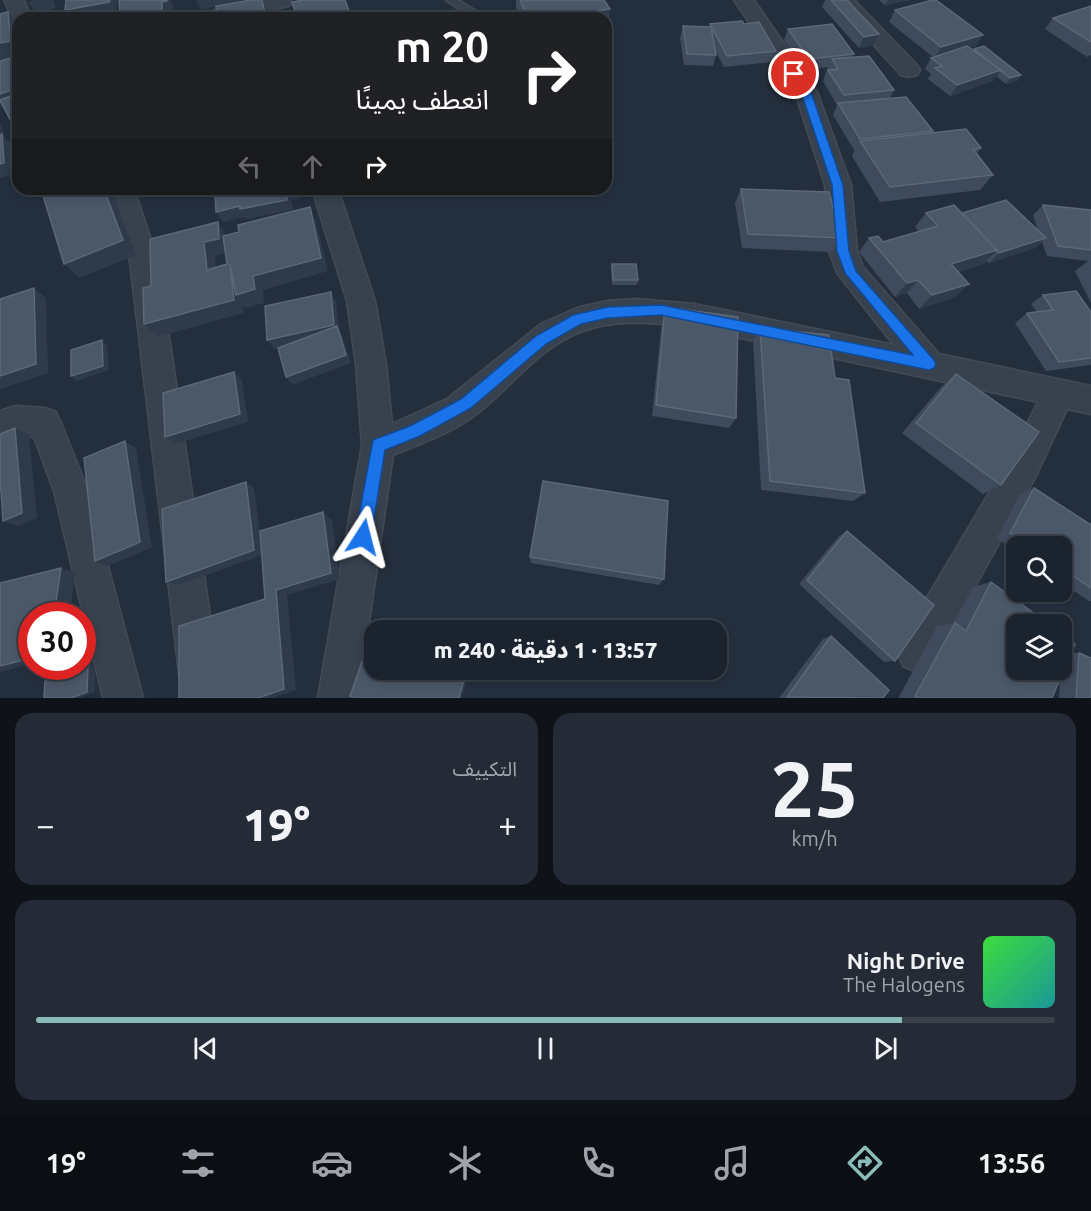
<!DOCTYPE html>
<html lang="ar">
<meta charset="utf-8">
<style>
body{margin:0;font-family:Ubuntu,"Noto Sans Arabic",sans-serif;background:#242b36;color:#f1f3f6;direction:rtl;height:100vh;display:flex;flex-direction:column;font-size:22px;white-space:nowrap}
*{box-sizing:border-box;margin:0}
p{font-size:20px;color:#a0a4aa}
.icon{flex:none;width:33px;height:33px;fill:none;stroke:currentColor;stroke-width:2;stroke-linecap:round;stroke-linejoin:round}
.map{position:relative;height:698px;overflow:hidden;direction:ltr}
.details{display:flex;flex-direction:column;gap:15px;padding:15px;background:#0f1319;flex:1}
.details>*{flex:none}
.top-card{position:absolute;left:12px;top:12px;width:600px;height:183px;border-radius:18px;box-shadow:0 3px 9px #0003,0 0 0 2px #39404a;direction:rtl;background:#202124;color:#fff;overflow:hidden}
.buttons{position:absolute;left:1006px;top:536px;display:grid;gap:12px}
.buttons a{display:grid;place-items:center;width:66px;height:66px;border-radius:12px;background:#1b232e;box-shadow:0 3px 9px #0003,0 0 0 2px #39404a;font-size:30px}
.speed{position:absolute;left:18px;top:602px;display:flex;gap:12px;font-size:30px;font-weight:700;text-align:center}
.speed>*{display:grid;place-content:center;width:78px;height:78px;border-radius:50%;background:#1b232e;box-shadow:0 3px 9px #0003,0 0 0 2px #39404a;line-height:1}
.speed .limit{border:9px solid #d22;background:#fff;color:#111}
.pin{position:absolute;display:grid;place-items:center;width:51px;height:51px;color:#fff;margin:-26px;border:3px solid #fff;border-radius:50%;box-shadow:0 2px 6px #0007}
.me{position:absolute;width:66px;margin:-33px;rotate:9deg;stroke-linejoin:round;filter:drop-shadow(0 0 4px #0008)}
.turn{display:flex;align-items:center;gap:21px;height:126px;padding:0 24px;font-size:27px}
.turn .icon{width:78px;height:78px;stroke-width:2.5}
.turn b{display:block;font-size:42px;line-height:51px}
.lanes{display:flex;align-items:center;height:57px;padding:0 24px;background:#0003;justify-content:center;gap:30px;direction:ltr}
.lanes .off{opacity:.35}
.big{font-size:45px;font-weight:800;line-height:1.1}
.details .widget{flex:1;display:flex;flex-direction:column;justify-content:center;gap:9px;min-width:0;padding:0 21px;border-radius:18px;background:#242b36}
.details .dial{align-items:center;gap:0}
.dial b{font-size:78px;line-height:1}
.song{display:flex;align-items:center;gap:18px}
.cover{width:72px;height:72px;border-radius:9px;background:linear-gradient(135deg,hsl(120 70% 55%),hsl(180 70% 35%))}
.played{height:6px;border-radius:3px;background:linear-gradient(90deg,#8bbbb9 85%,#39404a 85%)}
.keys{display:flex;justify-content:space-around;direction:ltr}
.heat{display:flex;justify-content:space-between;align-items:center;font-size:33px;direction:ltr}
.details .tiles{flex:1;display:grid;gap:15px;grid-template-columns:1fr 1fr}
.widget:last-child{grid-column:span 2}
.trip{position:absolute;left:364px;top:620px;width:363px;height:60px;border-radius:18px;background:#1b232e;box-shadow:0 3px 9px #0003,0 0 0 2px #39404a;font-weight:800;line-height:60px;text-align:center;direction:rtl}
.menu{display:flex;height:96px;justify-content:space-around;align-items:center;background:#0b0e12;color:#a0a4aa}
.menu .icon{width:42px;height:42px}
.menu .on{color:#8bbbb9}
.menu b{font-size:27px;color:#f1f3f6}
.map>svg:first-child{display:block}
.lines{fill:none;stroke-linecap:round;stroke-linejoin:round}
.lane-casing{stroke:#414a57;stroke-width:3}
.street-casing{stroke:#414a57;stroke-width:3}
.lane{fill:#38414e;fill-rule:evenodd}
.street{fill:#38414e;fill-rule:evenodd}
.wall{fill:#3f4b5c}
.shaded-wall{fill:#2f3b4b}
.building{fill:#4b5868;stroke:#5c6777;stroke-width:1.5}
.route{fill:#1a73e8;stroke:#114b97;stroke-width:1.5}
</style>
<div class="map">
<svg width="1091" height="698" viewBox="0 0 1091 698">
<rect width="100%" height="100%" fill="#242f3e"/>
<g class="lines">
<defs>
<path id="lane" d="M446,0h12l30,18 -20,-2z"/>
<path id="street" d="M4,0h20l7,18h-13v5l-4,-1z
M263,0h27l2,2 -3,4 -55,12h-39l3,-4z
M734,0h20l63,92 34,93 6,66 6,16 76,87 152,32v28l-24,-5 -32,69 -104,188 -14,6 -14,-6 -6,-14 6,-14 108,-182 27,-54 -344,-74c-37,-5 -78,-10 -114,4 -40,15 -68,54 -101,80 -25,20 -56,31 -86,43l-35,243h-40l44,-253 -6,-81 -9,-63 -35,-112h26l37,112 11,63 6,60 55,-25 94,-75 39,-17 28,-6 28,-2 58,5 200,41 -57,-72 -8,-22 -4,-66 -30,-93z
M833,0h21l63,65 3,5 -3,5 -8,2 -8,-2z
M108,189h26l24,72 64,437h-40l-52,-437z
M15,406l30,2 11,4 5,11 27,68 55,207h-40l-49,-207 -20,-54 -19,-1 -15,5v-30z"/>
</defs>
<use href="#lane" class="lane-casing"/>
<use href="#street" class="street-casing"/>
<use href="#lane" class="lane"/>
<use href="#street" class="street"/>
</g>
<path class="wall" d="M516,0h88l4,25 -2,-7h-85l-5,-10z
M825,0h22l26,45 -14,3 -37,-41z
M879,0h31l-25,5z
M1091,6v49l-4,2 -42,-28 8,-11z
M895,10l81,36 -7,2 4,2 1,-1 47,26 -4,6 -11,3 -10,-8 -3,5 -43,15 -22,-17 3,-5 -6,-5 6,-11 2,-1 -44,-35z
M710,24h34l32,27 -4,11 -48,5 -8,-15v3l-3,11 -29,-1 -4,-27 3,-12 26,1z
M788,29l66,25 -2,3 42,33 -4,8 43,33 -2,2 50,15 -5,6 17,21 -13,15 -100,12 -28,-46 3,-7 -1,1 -21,-35 4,-10 -14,-24 5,-14 -24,3 -20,-30z
M741,189l100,49 -9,14 -90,-4 -7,-45z
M1043,205l48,5v93l-16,-32 13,-10 -41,-5 -5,-14 -7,6 -46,15 -3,-2 -3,3 -25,8 -3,25 -36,12 -12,-16 -12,4 -36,-45 10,-14 14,4 36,-10 -4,-5 11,-14h36l76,18 -5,-16z
M612,264l26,16 -1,5h-25l-1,-16z
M1043,295l48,17v53l-45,6 -31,-48 12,-10 10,-1 -6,-8z
M665,307l71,111 -7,10 -77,-12 10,-96z
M760,328l75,50 30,115 -12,8 -92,-11 -8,-150z
M956,374l45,111 -18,9 -81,-61 40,-47z
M1034,488l57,37v76h-2l-27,-18v-37h-45v6l-20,-14 23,-44z
M847,531l48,130 -11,1 -85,-78 40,-48z
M530,557l134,22 -5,6 -128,-22z
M991,582l80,71h8l12,45h-32l1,-20 -8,20h-152l-1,-1 38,-71 16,-3 20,-36z
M831,636l52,62h-104l44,-59z"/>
<path class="shaded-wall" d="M36,0h18l2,8 -20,5 -8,-11z
M110,0h7l-1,14 -24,4h-22l-5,-8z
M167,0h3l3,6v7l-5,1v4h-46z
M196,0h48l-43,10z
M262,0l4,9 2,9h-2z
M888,0h22l-25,5z
M610,9l-2,16h-2v-7h-52z
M534,10v8h-9v-6z
M8,12l10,12v34l-18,4v-19z
M879,34l-6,11 -14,3 5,-11z
M983,35l-7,11 -42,12 7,-11z
M1001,70l-8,11 -43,15 7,-11z
M1021,75l-4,6 -11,3 4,-6z
M18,88v14l-16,5 -2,-2v-11z
M0,123l5,15 7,7 3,29 -15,4z
M104,189h7l25,66 -57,23 -15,-14z
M286,189h12l2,9 -9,2 2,10 -47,9 -1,-2 -22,5 -7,-10 24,-6z
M310,207l6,15 12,49 -65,19 1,13 -18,5 -3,-3 1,8 -87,24 -13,-13 86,-60 23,12z
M218,222l9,15 2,16 -14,3 2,27 -10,-13 -3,-28z
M1046,238l-11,10 -46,15 10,-10z
M997,250l-14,14 -45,14 13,-14z
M918,280l-11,13 -12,4 12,-14z
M969,284l-14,13 -36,12 13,-14z
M34,288l12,10 2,75 -48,16v-13z
M331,292l5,10 3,27 3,6 9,28 -59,22 -6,-8 53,-42 -65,14 -7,-9z
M102,340l5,5 2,25 -32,11 -6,-5z
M234,372l8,8 6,42 -73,22 -10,-7z
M15,428l14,7 8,83 -19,8 -15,-5z
M125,441l11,7 16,99 -44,19 -13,-5z
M246,482l8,6 9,67 -85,30 -12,-3z
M323,512l9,8 8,59 -53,16 9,95 -24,8h-14l18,-108z
M61,568l14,4 -5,43h-16z
M32,658v6l-32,8v-6z
M88,665h7v27l-16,6h-8z
M467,669h3l-8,29h-3z"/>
<path class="building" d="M66,0h44l-1,2 -44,8z
M119,0h48v1l-5,1v9l-42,7z
M251,0h11l4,18h-49l-1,-12z
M303,0h42l6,16 -11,2h-43l-5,-16z
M520,0h84l6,9 -56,9h-16l-4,-8 -9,2z
M831,0h16l32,34 -15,3z
M933,0h3l47,35 -42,12 -46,-37z
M1091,6v36l-38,-24z
M119,11l1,7h-35z
M8,12l3,29 -11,2v-29z
M742,21l2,3 15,-2 17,29 -49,5 -17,-32z
M832,24l22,30 -45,5 -21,-30z
M683,26l28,1 5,28 -29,-1z
M967,46l34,24 -44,15 -22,-17 7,-2 -11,-8z
M984,46l37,29 -11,3 -36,-29z
M18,56v32l-18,6v-33z
M869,56l25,34 -50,5 -16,-25 10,-1 -6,-10z
M18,93v42l-18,-35z
M906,97l27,34 -73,8 -22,-36z
M966,129l15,19 -8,1 20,26 -103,12 -30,-46z
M2,134l2,29 -4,1v-29z
M41,189h63l19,51 -59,24z
M226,189h60l1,11 -47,9v-3l-24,6 -1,-19 11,-3z
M741,189l88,3 12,46 -93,-4z
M1006,200l40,38 -47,15 -3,-3h1l-35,-37z
M954,205l43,45 -46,14 18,20 -37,11 -14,-15 -11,3 -38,-45 9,-2 5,6 55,-16 -12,-13z
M1043,205l48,5v40l-33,-4z
M310,207l11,51 -68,18 2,13 -19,6 -6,-31 4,36 -90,24 -1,-36 8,-2 -1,-47 68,-17 1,17 -15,3 3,28 20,-6 -4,-28 16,-4 -1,-7z
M612,264h24l2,16h-25z
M34,288l2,76 -36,12v-77z
M1076,291l15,21v46l-32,4 -32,-49 26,-3 -10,-15z
M331,292l3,33 -67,15 -2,-34z
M665,307l73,10 -2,101 -80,-13z
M337,326l9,29 -60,22 -8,-29z
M760,328l69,7 6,43 14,2 16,113 -95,-12z
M102,340l1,26 -32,10v-26z
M234,372l6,42 -75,23 -2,-44z
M956,374l83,58 -38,53 -85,-62z
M15,428l7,85 -19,8 -2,-31h-1v-56z
M125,441l15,101 -45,19 -11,-103z
M543,481l125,20 -4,78 -134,-22z
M246,482l8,68 -88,32 -4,-73z
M1034,488l57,37v63l-29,-20v-22h-33l-19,-13z
M323,512l8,61 -55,17 8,99 -26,9h-79v-72l86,-27 -5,-68z
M847,531l87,74 -39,56 -88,-81z
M61,568l-7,47h-22v43l-32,8v-83z
M991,582l58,42h-32v45h45v-35l13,10 -23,54h-135l-2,-2 40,-73 11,8z
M376,622l29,8h-30v39h92l-8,29h-103l-6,-2z
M831,636l58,54 -6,8 -96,-1z
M1079,653l12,5v40h-15z
M88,665l-1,27 -16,6h-27l1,-17z"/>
<path class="route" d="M794,71l3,1 14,20 32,93 6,66 7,20 78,89 2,4 -2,4 -5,2 -268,-55 -53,3 -27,6 -35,20 -75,64 -51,28 -35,14 -14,87 -2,6 -6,2 -5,-2 -3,-6 18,-97 37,-14 51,-27 75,-63 37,-21 35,-8 53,-2 252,50 -68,-82 -8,-22 -5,-66 -31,-93 -12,-18z"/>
</svg>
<div class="buttons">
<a><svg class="icon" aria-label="search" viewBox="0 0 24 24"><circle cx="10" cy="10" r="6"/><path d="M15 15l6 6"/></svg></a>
<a><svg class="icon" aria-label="layers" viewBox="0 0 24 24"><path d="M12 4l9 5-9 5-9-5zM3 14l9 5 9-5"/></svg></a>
</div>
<div class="speed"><div class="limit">30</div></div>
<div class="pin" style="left:794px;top:74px;background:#d93025"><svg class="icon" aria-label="arrive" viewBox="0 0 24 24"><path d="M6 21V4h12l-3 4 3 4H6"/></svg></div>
<svg class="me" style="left:363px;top:537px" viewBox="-20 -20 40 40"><path d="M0-17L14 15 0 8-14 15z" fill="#1a73e8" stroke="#fff" stroke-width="4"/></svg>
<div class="trip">13:57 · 1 دقيقة · 240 m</div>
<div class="top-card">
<div class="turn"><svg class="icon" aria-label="right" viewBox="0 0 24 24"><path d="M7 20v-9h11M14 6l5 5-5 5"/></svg><div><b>20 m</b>انعطف يمينًا</div></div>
<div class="lanes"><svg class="icon off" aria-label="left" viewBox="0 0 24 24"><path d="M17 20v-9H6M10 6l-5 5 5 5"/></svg><svg class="icon off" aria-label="ahead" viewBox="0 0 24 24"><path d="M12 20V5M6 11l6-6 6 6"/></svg><svg class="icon" aria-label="right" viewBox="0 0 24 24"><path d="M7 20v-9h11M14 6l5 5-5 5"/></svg></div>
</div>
</div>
<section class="details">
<div class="tiles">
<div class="widget dial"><b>25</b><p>km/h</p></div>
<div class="widget"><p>التكييف</p>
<div class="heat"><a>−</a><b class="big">19°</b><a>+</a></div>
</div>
<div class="widget">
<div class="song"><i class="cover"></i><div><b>Night Drive</b><p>The Halogens</p></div></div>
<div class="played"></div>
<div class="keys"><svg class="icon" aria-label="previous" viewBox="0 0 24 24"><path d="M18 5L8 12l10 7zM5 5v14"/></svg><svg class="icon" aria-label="pause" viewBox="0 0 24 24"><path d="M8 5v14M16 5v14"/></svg><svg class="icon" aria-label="next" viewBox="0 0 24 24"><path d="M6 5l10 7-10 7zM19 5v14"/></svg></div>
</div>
</div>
</section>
<nav class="menu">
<b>13:56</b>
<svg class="icon on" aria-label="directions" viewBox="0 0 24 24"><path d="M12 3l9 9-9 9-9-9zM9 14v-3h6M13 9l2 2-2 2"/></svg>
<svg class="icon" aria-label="music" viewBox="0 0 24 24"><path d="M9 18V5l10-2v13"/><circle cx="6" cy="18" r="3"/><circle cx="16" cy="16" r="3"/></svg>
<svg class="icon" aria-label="phone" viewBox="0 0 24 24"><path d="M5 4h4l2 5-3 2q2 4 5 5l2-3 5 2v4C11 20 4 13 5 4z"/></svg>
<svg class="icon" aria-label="climate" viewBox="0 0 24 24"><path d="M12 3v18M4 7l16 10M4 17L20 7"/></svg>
<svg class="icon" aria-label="car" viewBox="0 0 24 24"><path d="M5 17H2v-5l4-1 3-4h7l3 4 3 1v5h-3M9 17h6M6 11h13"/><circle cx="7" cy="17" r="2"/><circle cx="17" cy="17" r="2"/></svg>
<svg class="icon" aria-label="filters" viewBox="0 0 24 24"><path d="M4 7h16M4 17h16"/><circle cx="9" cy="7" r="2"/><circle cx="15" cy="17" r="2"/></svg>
<b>19°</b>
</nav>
